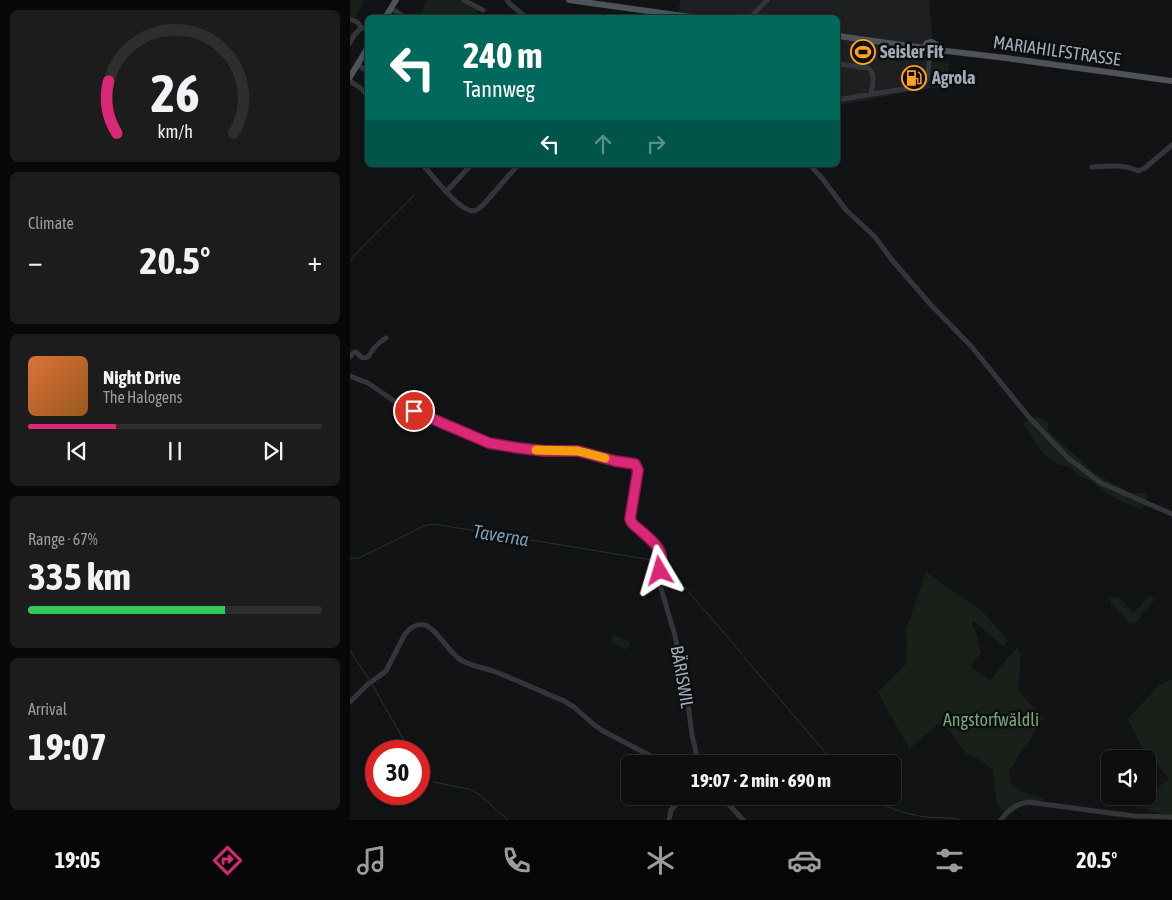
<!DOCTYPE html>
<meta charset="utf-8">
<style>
body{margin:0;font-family:"Asap Condensed",sans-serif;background:#1c1c1d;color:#f1f3f6;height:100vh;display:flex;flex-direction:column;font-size:19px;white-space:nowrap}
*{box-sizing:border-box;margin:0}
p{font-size:16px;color:#9b9c9e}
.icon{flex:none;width:28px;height:28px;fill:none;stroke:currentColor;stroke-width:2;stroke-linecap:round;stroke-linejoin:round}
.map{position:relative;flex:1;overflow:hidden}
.side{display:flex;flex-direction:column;gap:10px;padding:10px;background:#080808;width:350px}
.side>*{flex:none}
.banner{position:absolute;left:15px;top:15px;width:475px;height:152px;border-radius:8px;box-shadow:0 1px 4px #0004,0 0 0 1px #2e2e2f;background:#00695c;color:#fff;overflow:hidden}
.fabs{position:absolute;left:751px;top:750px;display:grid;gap:10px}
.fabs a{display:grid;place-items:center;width:55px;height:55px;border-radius:8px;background:#0e0e0f;box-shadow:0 1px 4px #0004,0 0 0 1px #2e2e2f;font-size:25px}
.speed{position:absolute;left:15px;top:740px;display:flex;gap:10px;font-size:25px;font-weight:700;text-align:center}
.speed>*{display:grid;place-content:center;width:65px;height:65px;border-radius:50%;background:#0e0e0f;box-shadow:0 1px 4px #0004,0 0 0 1px #2e2e2f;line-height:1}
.speed .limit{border:8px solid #d22;background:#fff;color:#111}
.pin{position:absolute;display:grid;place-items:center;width:42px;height:42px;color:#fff;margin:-21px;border:2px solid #fff;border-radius:50%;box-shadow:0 1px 5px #0007}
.me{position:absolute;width:55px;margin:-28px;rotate:353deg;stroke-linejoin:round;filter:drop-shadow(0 0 4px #0008)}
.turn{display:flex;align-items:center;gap:18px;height:105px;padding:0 15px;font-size:22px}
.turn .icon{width:65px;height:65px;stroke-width:2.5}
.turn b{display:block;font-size:35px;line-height:42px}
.lanes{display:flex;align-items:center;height:48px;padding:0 15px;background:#0003;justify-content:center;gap:25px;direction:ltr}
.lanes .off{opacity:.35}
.big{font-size:38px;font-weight:700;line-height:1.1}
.side .widget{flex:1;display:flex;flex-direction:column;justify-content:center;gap:8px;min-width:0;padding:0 18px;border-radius:8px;background:#1c1c1d}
.side .dial{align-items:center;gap:0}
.dial svg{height:130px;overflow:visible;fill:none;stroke:#2e2e2f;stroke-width:7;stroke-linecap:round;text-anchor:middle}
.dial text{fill:#f1f3f6;stroke:none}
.song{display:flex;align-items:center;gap:15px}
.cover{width:60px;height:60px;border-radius:8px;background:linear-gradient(135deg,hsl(20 70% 55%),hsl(30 70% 35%))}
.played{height:5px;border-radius:2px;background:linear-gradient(90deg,#db2777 30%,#2e2e2f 30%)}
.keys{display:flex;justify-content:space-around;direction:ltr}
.heat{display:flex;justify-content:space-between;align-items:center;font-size:28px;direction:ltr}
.charge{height:8px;border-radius:4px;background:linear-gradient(90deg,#34c759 67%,#2e2e2f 0)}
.trip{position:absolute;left:271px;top:755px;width:280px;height:50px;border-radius:8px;background:#0e0e0f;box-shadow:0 1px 4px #0004,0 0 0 1px #2e2e2f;font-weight:700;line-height:50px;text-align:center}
.dock{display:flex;height:80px;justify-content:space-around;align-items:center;background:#060606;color:#9b9c9e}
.dock .icon{width:35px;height:35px}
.dock .selected{color:#db2777}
.dock b{font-size:22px;color:#f1f3f6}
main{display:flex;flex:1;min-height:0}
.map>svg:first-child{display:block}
.built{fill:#1e1f21}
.green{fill:#182019}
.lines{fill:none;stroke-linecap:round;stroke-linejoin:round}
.stream{stroke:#273339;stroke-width:1}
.minor{stroke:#33353a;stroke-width:5}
.major{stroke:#4f5259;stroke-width:6}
.route-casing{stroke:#8e194d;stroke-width:12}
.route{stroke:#db2777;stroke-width:9}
.slow{stroke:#f59e0b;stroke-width:9}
.labels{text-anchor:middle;stroke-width:5;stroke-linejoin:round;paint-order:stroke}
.street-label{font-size:18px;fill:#a2aab6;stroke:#0d0e0f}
.poi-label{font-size:18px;font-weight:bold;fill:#a2aab6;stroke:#0d0e0f;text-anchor:start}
.park-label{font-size:18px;fill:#78a477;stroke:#0d0e0f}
.water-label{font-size:19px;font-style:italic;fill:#759db5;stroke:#0d0e0f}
</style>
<main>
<section class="side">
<div class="widget dial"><svg viewBox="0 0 100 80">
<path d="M14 69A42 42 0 1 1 86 69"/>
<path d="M14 69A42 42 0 0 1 9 37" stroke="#db2777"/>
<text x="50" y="56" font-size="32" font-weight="700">26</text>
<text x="50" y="72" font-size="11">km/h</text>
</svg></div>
<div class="widget"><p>Climate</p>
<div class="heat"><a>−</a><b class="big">20.5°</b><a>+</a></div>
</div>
<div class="widget">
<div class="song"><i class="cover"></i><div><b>Night Drive</b><p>The Halogens</p></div></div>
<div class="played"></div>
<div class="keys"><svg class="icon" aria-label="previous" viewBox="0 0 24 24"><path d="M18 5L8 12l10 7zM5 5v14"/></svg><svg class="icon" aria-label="pause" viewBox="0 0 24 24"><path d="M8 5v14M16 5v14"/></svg><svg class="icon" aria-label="next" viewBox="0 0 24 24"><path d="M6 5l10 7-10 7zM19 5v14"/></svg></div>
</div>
<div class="widget"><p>Range · 67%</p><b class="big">335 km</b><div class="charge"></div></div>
<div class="widget"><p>Arrival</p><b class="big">19:07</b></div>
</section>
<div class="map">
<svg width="822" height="820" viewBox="0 0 822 820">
<rect width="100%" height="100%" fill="#121314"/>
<path class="built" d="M330,0h249l4,46 -3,42 -91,17 -1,-13v-74h-157l-3,-1z"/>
<path class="green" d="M1,0h13l-8,18 -6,-2v-13z
M77,0h30l22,10 -4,7 -56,1z
M582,62l17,1 -1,26 -18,-1z
M688,417l11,4 -1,10 48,43 35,19h15l1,6 -4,8 -3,2 -24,-10 -15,-10 -10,-8 -13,-6 -10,-9c-21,1 -34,-27 -45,-43l9,-5z
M576,572l57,40 25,29 -5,5 -31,-26v5l5,10 4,18 -11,13 20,14 27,-33 4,8 -3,35 26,28 -35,53 1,12 12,9 23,7 -6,7 -14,-1 -20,7 -8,-6 -4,-36 -17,-13 -10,-3 -17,-23 -11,-7 -29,25 -31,-57 29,-29 -1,-33z
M802,596l2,4 -12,14 -5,8 -7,1 -19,-19 -1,-7 9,1 15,15 14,-16z
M265,635l15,7 -3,8 -14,-7 -3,-5z
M822,679v138l-38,-11 35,-27 -27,-32 -14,-28 31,-34z"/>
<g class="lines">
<path class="stream" d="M0,261l11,-13 54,-54
M0,559l9,-1 65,-32 10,-2 224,37
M314,563l78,91
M0,651l19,28
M394,657l91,107
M22,684l38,67
M69,767l4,8 5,4
M83,782l36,7 11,6 28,25
M517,796c17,11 38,18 58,21 12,1 24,0 35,3"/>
<path class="minor" d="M113,0l20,10
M157,0l3,4 17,14
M41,8l15,10
M400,18l17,-18
M0,19c6,2 9,3 11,9l7,1
M0,43l4,-8 7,-7
M7,64l11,8
M489,64l29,4c8,6 4,17 3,26
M0,81l13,9 5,7
M492,99l80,-13 5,-7 3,-23
M73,165c9,10 36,46 50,46 4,0 7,-4 10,-6l35,-40
M460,165l12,13 24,32 29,27 17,23 39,45 40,41 57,70 39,41 34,26 71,31
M742,167c16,-1 31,-3 46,4l7,-3 27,-23
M96,192l25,-27
M0,357l3,-4 3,-1 5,5 4,1 3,-1c5,-9 10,-14 18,-19
M0,376l18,7 29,20 92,40 29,5 27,3h33l37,10 20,3 3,6 -8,49 2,4c8,8 28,22 29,33 1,10 -2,19 -1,29l15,51 10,44 7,55 4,17 -2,12
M0,702l17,-17 19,-14 19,-37c5,-6 11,-11 20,-9 12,4 23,27 36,35 9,6 21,7 32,11 24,9 47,20 71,30l10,6 19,17 10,7 63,33
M371,796l22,24
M319,820l2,-10 12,-14
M651,820c7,-10 15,-16 27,-18l82,11 25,3 37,1"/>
<path class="major" d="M219,0l129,18
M35,18l11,-18
M488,36l86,12
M574,48l3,-5 5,-1 5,3 1,5
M574,48l1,4 5,4 4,-1 4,-5
M588,50l68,8 166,23
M0,77l18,-30"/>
</g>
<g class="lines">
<defs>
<path id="route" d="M64,411l75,32 29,5 27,3h33l37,10 20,3 3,6 -8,49 2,4c9,9 25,19 29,31 1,6 -1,12 -1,17"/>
</defs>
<use href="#route" class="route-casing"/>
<use href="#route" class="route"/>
<path class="slow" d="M186,450l42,1 27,7"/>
</g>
<defs>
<symbol id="stadium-ring" viewBox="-11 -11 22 22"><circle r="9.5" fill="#0d0e0f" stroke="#ffa220" stroke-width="1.5"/><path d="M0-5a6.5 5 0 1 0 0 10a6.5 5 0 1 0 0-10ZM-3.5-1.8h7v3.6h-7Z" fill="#ffa220"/></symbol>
<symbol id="fuel-ring" viewBox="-11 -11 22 22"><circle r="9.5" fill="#0d0e0f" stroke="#ffa220" stroke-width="1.5"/><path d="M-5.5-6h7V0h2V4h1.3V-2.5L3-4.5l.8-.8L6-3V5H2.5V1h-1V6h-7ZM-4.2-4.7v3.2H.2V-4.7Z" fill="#ffa220"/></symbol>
</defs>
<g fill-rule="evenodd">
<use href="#stadium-ring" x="499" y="38" width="28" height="28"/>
<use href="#fuel-ring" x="550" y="64" width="28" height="28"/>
</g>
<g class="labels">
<g class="street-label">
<text transform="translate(707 51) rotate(8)" y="6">MARIAHILFSTRASSE</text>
<text transform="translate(332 677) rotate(80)" y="6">BÄRISWIL</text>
</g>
<g class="poi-label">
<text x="530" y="58">Seisler Fit</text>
<text x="582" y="84">Agrola</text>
</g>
<g class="park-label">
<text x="641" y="726">Angstorfwäldli</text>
</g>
<g class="water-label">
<text transform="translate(151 535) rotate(9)" y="7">Taverna</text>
</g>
</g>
</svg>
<div class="fabs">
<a><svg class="icon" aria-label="sound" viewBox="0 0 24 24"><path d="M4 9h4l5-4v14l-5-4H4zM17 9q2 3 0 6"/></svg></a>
</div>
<div class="speed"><div class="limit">30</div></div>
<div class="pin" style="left:64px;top:411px;background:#d93025"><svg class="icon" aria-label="arrive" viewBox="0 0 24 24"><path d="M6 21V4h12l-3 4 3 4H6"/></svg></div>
<svg class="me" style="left:310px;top:571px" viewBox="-20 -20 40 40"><path d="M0-17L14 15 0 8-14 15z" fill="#db2777" stroke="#fff" stroke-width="4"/></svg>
<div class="trip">19:07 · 2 min · 690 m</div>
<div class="banner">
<div class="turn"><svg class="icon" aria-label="left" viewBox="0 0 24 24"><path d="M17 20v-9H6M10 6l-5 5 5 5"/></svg><div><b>240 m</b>Tannweg</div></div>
<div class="lanes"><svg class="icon" aria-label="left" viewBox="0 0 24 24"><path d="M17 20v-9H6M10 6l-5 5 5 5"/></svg><svg class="icon off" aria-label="ahead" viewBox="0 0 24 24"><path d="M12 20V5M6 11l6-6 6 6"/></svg><svg class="icon off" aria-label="right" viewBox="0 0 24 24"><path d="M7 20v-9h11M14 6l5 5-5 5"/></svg></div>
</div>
</div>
</main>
<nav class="dock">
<b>19:05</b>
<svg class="icon selected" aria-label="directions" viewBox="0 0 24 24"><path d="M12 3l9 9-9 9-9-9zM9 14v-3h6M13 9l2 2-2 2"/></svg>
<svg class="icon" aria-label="music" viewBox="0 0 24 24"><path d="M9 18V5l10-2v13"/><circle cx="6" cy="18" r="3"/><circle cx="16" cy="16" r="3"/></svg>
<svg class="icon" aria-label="phone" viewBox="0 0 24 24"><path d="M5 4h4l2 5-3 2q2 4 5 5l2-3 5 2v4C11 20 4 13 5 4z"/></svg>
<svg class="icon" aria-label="climate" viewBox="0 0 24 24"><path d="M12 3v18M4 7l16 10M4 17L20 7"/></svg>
<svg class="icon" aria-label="car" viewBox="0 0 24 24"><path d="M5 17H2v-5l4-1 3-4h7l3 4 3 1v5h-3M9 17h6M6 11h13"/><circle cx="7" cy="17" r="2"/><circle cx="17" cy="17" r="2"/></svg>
<svg class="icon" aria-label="filters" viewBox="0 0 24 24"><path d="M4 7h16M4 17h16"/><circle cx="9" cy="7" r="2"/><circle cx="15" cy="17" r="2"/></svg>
<b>20.5°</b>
</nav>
